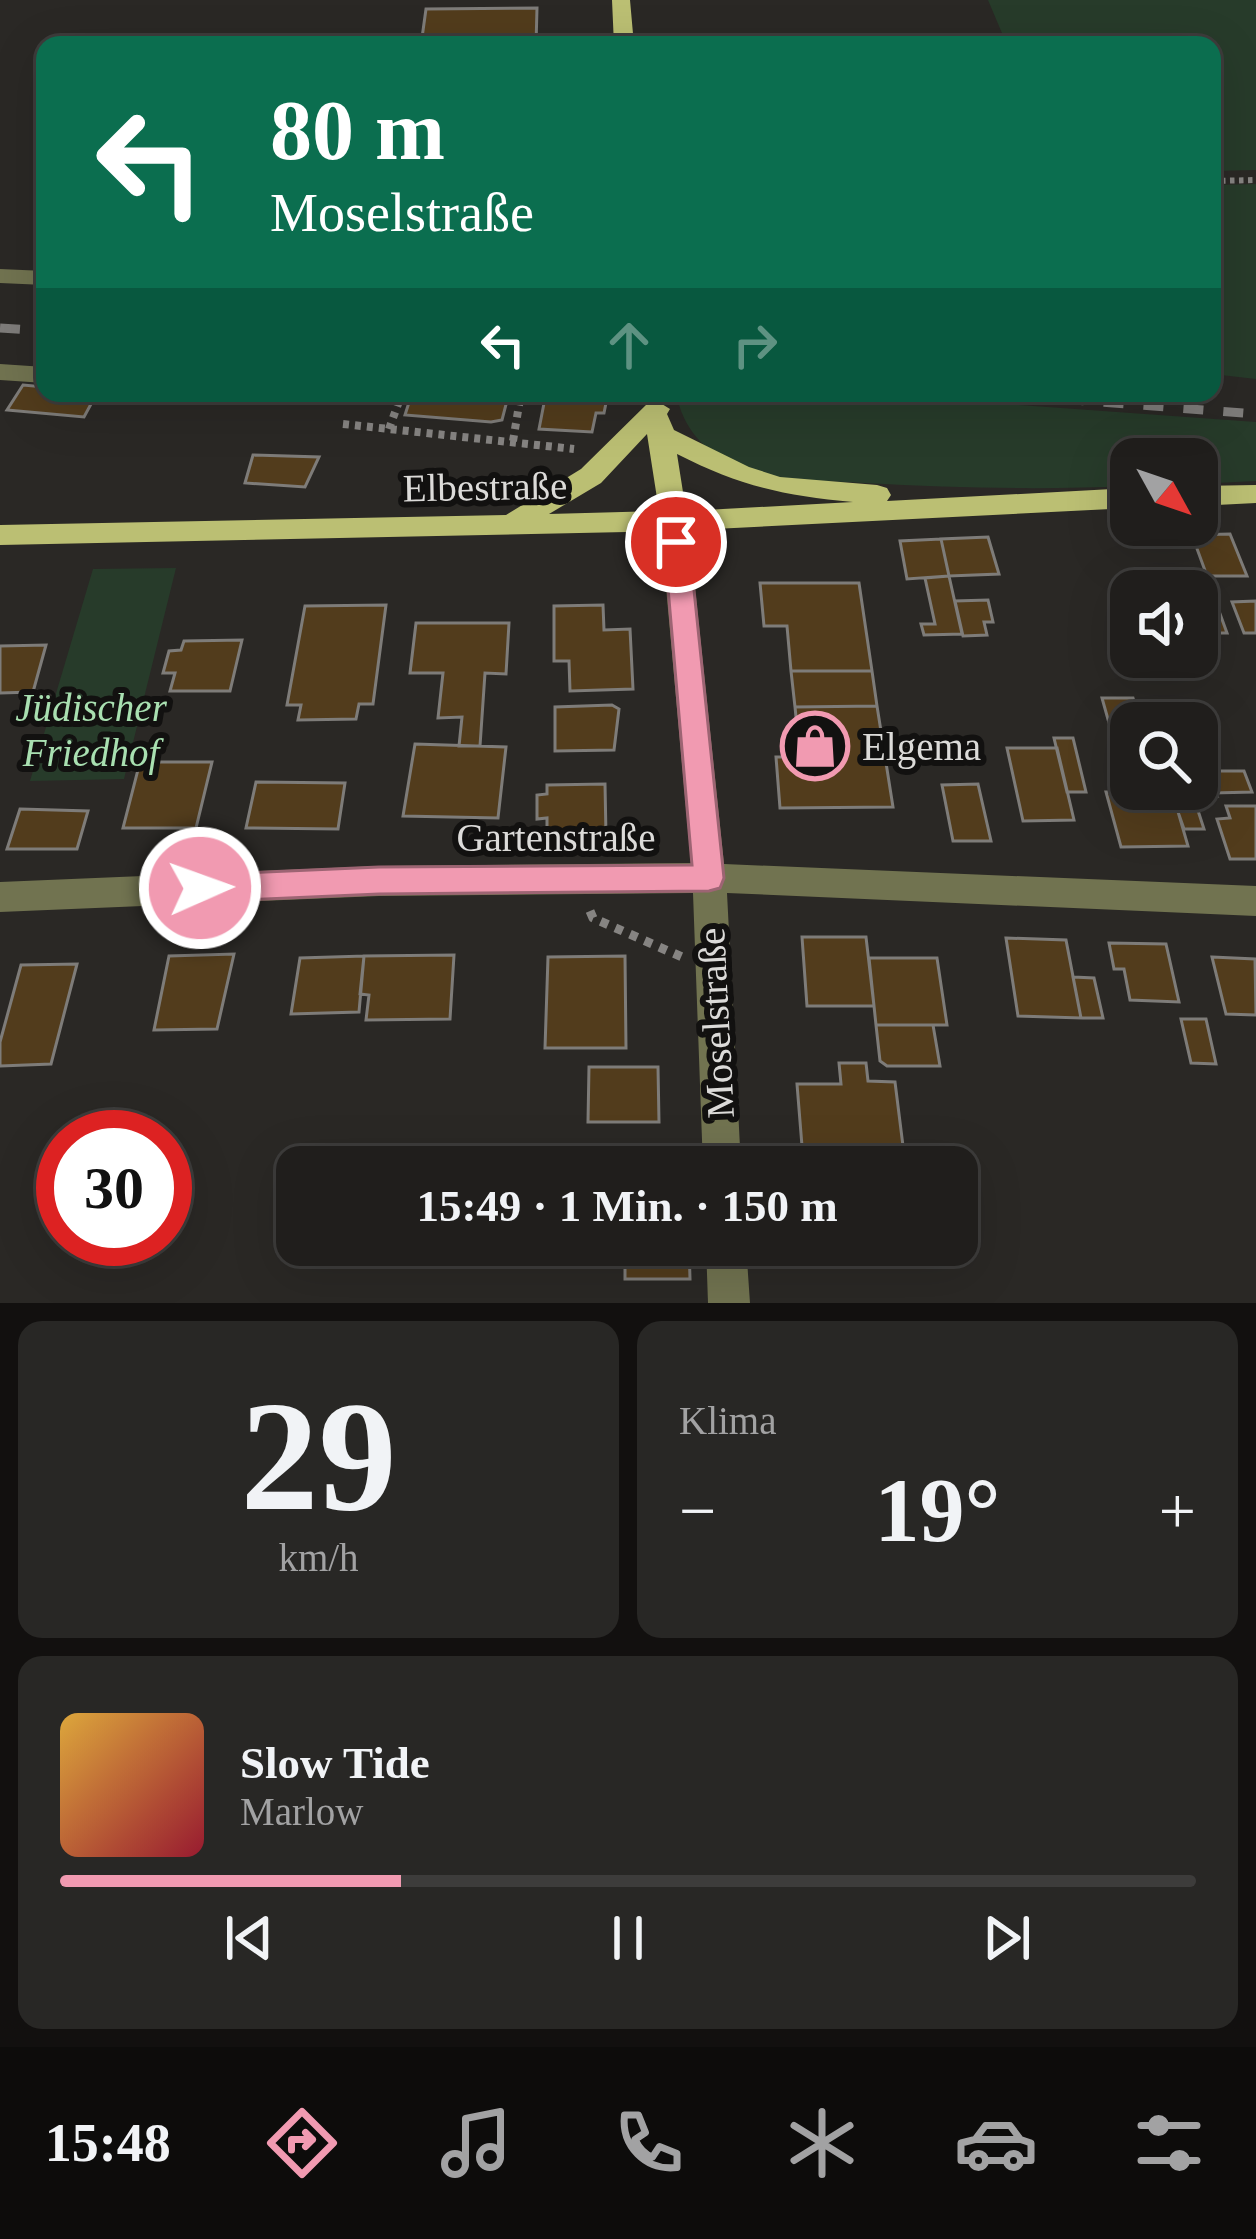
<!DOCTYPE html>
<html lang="de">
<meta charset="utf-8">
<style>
body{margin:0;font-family:"Times New Roman",serif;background:#282725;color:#f1f3f6;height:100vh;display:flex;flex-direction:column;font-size:45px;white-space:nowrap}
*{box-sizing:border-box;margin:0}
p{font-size:39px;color:#a2a2a3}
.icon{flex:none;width:66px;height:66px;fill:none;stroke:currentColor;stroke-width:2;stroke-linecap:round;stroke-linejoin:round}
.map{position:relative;height:1303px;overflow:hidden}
.details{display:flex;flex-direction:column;gap:18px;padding:18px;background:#12100f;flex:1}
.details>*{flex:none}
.hud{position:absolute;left:36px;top:36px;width:1185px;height:366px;border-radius:24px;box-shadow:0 12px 48px #0002,0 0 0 3px #3d3c3b;background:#0b6e4f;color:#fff;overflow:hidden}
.needle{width:78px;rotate:130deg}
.tools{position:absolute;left:1110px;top:438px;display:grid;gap:24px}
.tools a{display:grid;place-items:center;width:108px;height:108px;border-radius:24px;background:#201e1c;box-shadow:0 12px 48px #0002,0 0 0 3px #3d3c3b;font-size:60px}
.speed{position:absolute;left:36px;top:1110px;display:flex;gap:24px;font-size:60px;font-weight:700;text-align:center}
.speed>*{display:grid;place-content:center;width:156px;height:156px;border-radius:50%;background:#201e1c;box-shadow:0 12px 48px #0002,0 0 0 3px #3d3c3b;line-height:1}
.speed .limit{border:18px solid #d22;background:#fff;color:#111}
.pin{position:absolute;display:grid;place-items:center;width:102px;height:102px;color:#fff;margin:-51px;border:6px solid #fff;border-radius:50%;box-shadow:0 3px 12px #0007}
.me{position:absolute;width:132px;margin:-66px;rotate:88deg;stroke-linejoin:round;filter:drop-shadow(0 0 9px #0008)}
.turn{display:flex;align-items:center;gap:42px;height:252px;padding:0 36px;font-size:54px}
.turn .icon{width:156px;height:156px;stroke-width:2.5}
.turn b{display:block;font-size:84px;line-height:102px}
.lanes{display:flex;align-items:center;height:114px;padding:0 36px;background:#0003;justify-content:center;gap:60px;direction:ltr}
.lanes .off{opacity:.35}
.big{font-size:90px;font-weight:600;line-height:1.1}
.details .widget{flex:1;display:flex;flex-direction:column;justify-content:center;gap:18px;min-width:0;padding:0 42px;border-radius:24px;background:#282725}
.details .dial{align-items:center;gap:0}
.dial b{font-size:156px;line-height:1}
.song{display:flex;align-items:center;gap:36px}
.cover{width:144px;height:144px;border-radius:18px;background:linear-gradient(135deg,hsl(40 70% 55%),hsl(350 70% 35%))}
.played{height:12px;border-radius:6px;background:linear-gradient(90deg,#f19ab1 30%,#3d3c3b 30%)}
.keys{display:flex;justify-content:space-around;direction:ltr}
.heat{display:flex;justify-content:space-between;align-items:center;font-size:66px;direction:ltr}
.details .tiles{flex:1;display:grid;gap:18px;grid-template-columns:1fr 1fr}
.widget:last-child{grid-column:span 2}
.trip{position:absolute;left:276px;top:1146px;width:702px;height:120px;border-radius:24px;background:#201e1c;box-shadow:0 12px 48px #0002,0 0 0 3px #3d3c3b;font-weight:600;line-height:120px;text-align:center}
.menu{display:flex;height:192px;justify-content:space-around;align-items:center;background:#0d0c0b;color:#a2a2a3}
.menu .icon{width:84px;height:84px}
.menu .selected{color:#f19ab1}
.menu b{font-size:54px;color:#f1f3f6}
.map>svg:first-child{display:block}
.green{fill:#273b2a}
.building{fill:#523c1c;stroke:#7e7c79;stroke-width:3}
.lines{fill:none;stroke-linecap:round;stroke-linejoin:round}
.path-far2{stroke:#868482;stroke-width:6;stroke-dasharray:4.5 4.5;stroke-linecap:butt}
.path-far1{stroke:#868482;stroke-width:8;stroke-dasharray:6 6;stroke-linecap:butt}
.path{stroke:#868482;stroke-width:9;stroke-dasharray:8 8;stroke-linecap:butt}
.minor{fill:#717350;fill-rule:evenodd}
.major{fill:#bbbf73;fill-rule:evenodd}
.rail{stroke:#7e7c7a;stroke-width:9;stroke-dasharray:20 20;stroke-linecap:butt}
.route{fill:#f19ab1;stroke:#9d6473;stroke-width:3}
.labels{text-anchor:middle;stroke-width:12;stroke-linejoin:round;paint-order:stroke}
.street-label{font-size:39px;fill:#dcdbd9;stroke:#121110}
.park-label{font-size:39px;font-style:italic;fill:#a9e0b1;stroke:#121110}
.poi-label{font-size:39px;fill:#dcdbd9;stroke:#121110;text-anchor:start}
</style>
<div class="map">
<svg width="1256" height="1303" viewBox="0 0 1256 1303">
<rect width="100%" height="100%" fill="#2a2825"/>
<path class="green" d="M988,0h268v170l-44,1v-126h-205z
M1256,184v195l-44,-5v-189z
M676,393h174l406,29v59l-59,3v-25h-66v27c-90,4 -177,2 -266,-3 -42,-3 -89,0 -128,-17 -34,-15 -54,-38 -61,-73z
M176,568l-52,211 -94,2 63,-212z"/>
<path class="building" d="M537,8l-1,37h-115l5,-36z
M23,385l22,2v6h52l-13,24 -77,-7z
M412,393h97l-7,27 -11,2 -86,-7z
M546,393h62l-4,20h-8l-4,19 -53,-3z
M253,455l66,2 -14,30 -60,-4z
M1230,534l17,42h-40l-15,-41z
M988,537l11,37 -50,2 -8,-37z
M941,539l8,37 -42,3 -7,-38z
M949,576l13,58 -38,1 -3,-11h14l-10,-46z
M760,583h99l13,88h-81l-4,-45h-23z
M988,600l5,22h-9l3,13 -24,1 -8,-35z
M1256,601v32h-12l-12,-31z
M386,605l-13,99h-14l-3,15 -58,1 3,-15h-14l18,-99z
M603,605l1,25 26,-1 3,60 -63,2 -1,-30h-15v-55z
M1200,611h19l8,22h-19z
M416,623h93l-3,51 -21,-1 -5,73h-21l3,-29 -24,1 5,-45h-33z
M242,640l-12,51h-60l5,-18h-12l6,-22 12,-1 3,-9z
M46,645l-13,47 -33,1v-47z
M791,671h81l5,35 -82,1z
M1102,698h31l7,25h-31z
M612,705l7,4 -5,41 -59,1v-44z
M877,706l16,101 -113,1 -4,-51h24l-5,-50z
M1054,738h19l13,54h-19z
M415,744l91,3 -8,71 -95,-2z
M1007,748h50l17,72 -51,1z
M140,762h72l-16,66h-73z
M1197,771h9l11,25h-23z
M1206,771h38l8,21 -39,1z
M256,782l89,1 -7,46 -92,-1z
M605,784l1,52 -59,2v-20l-10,1v-24l10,-1v-9z
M978,784l13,57h-38l-11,-56z
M1170,789h21l13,40h-20z
M1106,792l66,-1 16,55 -67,1z
M1226,806h30v53h-26l-13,-40 13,-1z
M20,809l68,2 -11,38h-70z
M802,937h64l8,69h-67z
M1006,938l60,2 15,78 -63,-2z
M1109,943l57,1 13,58 -49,-2 -6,-31h-10z
M234,954l-17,75 -63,1 15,-74z
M454,955l-4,64 -84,1 3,-25 -9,-1 4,-38z
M364,956l-5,56 -68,2 9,-56z
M625,956l1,92h-81l3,-91z
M1212,957l43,2 1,56 -30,-1z
M869,958h68l10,67h-71z
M77,964l-26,100 -51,2v-24l21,-77z
M1073,977l21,1 9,40h-22z
M1181,1019h25l10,45 -25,-1z
M876,1025h57l7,41h-53l-7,-5z
M839,1063h27l2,18 27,1 8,64h-101l-5,-62h44z
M589,1067h69l1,55h-71z
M532,1145v22h-66l1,-21z
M814,1146h77l2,20 12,1h-90z
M625,1245h64l1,34h-65z"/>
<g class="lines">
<path class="path-far2" d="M1212,181l44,-1"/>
<path class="path-far1" d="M343,424l231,25
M389,429l13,-36
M513,441l8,-48"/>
<path class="path" d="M590,911l3,7 89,39"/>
<path class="minor" d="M0,269l45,2v14l-45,-2z
M0,364l45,3v16l-45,-3z
M674,511l14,10 36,343 532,22v30l-529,-23 14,274h-38l-10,-274 -314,3 -379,16v-30l379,-16 312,-3 -31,-342z
M706,1245h40l4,58h-42z"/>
<path class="major" d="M612,0h18l4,45h-20z
M657,401l13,8 -3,5 7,16 75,37 31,10 97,8 10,3 4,7 -4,6 244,-13v20l-457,23 -674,14v-20l506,-10 75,-46 67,-66zM647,434l12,77 -110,3 52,-31zM677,454c63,32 107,42 176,48l-167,9z
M1256,485v18l-59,3v-20z"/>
<path class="rail" d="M0,328l45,3
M984,393l272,21"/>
</g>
<path class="route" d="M676,532l13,10 35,336 -4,10 -11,3 -330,3 -179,8 -11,-4 -5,-10 5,-9 11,-4 179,-8 313,-2 -28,-323z"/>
<defs>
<symbol id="shop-ring" viewBox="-11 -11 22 22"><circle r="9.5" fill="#121110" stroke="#f19ab1" stroke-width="1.5"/><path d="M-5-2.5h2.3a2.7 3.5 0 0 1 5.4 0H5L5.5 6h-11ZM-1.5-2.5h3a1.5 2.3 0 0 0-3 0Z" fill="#f19ab1"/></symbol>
</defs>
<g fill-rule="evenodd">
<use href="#shop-ring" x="777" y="708" width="76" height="76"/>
</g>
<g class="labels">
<g class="street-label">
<text transform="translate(485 486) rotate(-1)" y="14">Elbestraße</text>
<text x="556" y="851">Gartenstraße</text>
<text transform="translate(715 1023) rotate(-93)" y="14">Moselstraße</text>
</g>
<g class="park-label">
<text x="91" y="721">Jüdischer<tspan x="91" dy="45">Friedhof</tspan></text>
</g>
<g class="poi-label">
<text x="862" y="760">Elgema</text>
</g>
</g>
</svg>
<div class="tools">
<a><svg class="needle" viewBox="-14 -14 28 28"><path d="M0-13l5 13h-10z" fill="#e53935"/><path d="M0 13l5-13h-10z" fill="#a2a2a3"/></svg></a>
<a><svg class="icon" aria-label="sound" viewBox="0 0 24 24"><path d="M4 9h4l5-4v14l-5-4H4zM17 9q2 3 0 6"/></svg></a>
<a><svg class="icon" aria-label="search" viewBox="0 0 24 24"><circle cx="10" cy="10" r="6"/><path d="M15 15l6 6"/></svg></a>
</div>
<div class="speed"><div class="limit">30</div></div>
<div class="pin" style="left:676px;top:542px;background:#d93025"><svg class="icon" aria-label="arrive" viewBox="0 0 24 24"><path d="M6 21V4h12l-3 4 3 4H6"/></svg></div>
<svg class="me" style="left:200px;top:888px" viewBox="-20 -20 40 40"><circle r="17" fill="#f19ab1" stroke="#fff" stroke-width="3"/><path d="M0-11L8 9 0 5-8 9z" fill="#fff"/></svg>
<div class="trip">15:49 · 1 Min. · 150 m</div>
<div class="hud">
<div class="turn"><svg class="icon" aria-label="left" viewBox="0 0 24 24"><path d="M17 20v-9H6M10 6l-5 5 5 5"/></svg><div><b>80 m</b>Moselstraße</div></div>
<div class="lanes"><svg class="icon" aria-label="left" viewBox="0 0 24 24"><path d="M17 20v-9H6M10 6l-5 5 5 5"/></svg><svg class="icon off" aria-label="ahead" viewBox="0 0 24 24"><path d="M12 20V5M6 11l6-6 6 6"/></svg><svg class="icon off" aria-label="right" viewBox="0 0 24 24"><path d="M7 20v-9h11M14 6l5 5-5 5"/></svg></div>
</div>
</div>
<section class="details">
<div class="tiles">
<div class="widget dial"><b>29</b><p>km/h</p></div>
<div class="widget"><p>Klima</p>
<div class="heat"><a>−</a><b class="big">19°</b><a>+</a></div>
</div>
<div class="widget">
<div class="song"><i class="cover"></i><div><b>Slow Tide</b><p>Marlow</p></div></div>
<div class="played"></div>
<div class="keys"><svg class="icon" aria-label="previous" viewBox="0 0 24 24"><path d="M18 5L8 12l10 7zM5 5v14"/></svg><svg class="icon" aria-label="pause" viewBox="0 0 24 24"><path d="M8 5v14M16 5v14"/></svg><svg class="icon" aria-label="next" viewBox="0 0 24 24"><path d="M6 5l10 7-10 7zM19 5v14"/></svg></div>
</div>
</div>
</section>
<nav class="menu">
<b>15:48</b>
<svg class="icon selected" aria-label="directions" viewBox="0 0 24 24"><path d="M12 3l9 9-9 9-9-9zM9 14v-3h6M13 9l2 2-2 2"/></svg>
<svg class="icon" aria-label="music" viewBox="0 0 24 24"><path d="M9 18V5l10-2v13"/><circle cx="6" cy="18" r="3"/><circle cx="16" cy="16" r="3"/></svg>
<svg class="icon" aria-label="phone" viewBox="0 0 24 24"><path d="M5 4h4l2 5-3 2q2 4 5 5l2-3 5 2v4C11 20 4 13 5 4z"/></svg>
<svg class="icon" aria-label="climate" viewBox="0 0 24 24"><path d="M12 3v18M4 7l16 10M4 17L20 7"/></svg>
<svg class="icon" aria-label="car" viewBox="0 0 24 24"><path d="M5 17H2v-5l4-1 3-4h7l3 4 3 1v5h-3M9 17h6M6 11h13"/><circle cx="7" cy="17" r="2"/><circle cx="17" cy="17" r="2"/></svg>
<svg class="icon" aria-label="filters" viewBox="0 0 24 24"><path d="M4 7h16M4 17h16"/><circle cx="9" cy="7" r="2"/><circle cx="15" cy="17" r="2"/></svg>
</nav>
